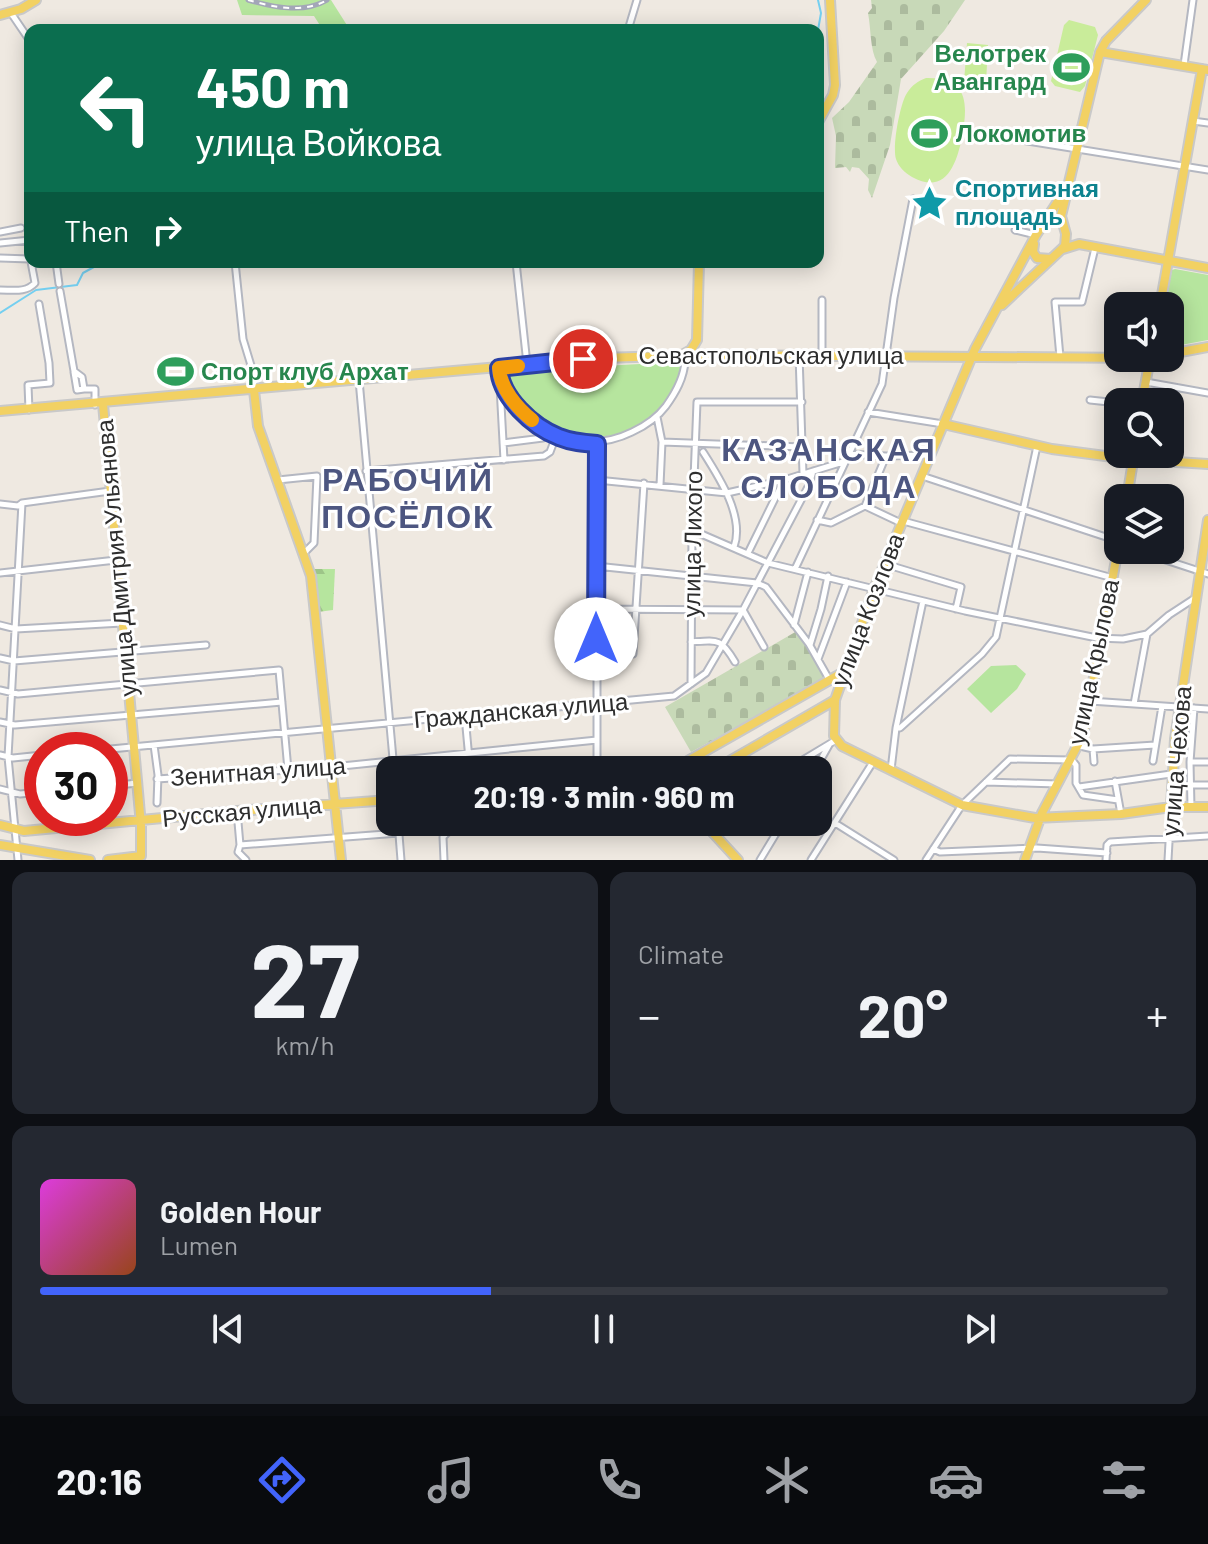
<!DOCTYPE html>
<meta charset="utf-8">
<style>
body{margin:0;font-family:Barlow,sans-serif;background:#242831;color:#f1f3f6;height:100vh;display:flex;flex-direction:column;font-size:30px;white-space:nowrap}
*{box-sizing:border-box;margin:0}
p{font-size:26px;color:#9ea1a6}
.icon{flex:none;width:44px;height:44px;fill:none;stroke:currentColor;stroke-width:2;stroke-linecap:round;stroke-linejoin:round}
.map{position:relative;height:860px;overflow:hidden}
.sheet{display:flex;flex-direction:column;gap:12px;padding:12px;background:#0d0f14;flex:1}
.sheet>*{flex:none}
.banner{position:absolute;left:24px;top:24px;width:800px;height:244px;border-radius:16px;box-shadow:0 4px 20px #0003;background:#0b6e4f;color:#fff;overflow:hidden}
.fabs{position:absolute;left:1104px;top:292px;display:grid;gap:16px}
.fabs a{display:grid;place-items:center;width:80px;height:80px;border-radius:16px;background:#171b24;box-shadow:0 4px 20px #0003;font-size:40px}
.speed{position:absolute;left:24px;top:732px;display:flex;gap:16px;font-size:40px;font-weight:700;text-align:center}
.speed>*{display:grid;place-content:center;width:104px;height:104px;border-radius:50%;background:#171b24;box-shadow:0 4px 20px #0003;line-height:1}
.speed .limit{border:12px solid #d22;background:#fff;color:#111}
.pin{position:absolute;display:grid;place-items:center;width:68px;height:68px;color:#fff;margin:-34px;border:4px solid #fff;border-radius:50%;box-shadow:0 2px 8px #0007}
.me{position:absolute;width:88px;margin:-44px;rotate:0deg;stroke-linejoin:round;filter:drop-shadow(0 0 6px #0008)}
.turn{display:flex;align-items:center;gap:28px;height:168px;padding:0 40px;font-size:36px}
.turn .icon{width:104px;height:104px;stroke-width:2.5}
.turn b{display:block;font-size:56px;line-height:68px}
.then{display:flex;align-items:center;height:76px;padding:0 40px;background:#0003;gap:16px;font-size:30px}
.big{font-size:60px;font-weight:700;line-height:1.1}
.sheet .widget{flex:1;display:flex;flex-direction:column;justify-content:center;gap:12px;min-width:0;padding:0 28px;border-radius:16px;background:#242831}
.sheet .dial{align-items:center;gap:0}
.dial b{font-size:104px;line-height:1}
.song{display:flex;align-items:center;gap:24px}
.cover{width:96px;height:96px;border-radius:12px;background:linear-gradient(135deg,hsl(300 70% 55%),hsl(20 70% 35%))}
.played{height:8px;border-radius:4px;background:linear-gradient(90deg,#4264fb 40%,#363941 40%)}
.keys{display:flex;justify-content:space-around;direction:ltr}
.heat{display:flex;justify-content:space-between;align-items:center;font-size:44px;direction:ltr}
.sheet .tiles{flex:1;display:grid;gap:12px;grid-template-columns:1fr 1fr}
.widget:last-child{grid-column:span 2}
.trip{position:absolute;left:376px;top:756px;width:456px;height:80px;border-radius:16px;background:#171b24;box-shadow:0 4px 20px #0003;font-weight:700;line-height:80px;text-align:center}
.menu{display:flex;height:128px;justify-content:space-around;align-items:center;background:#090b0e;color:#9ea1a6}
.menu .icon{width:56px;height:56px}
.menu .current{color:#4264fb}
.menu b{font-size:36px;color:#f1f3f6}
.map>svg:first-child{display:block}
.green{fill:#b6e59e}
.forest{fill:url(#forest-firs)}
.cemetery{fill:url(#cemetery-stones)}
.pitch{fill:#c9ec9a}
.lines{fill:none;stroke-linecap:round;stroke-linejoin:round}
.stream{stroke:#75cff0;stroke-width:2}
.minor-casing{stroke:#b4b7c1;stroke-width:9}
.major-casing{stroke:#c9c9c9;stroke-width:12}
.minor{stroke:#fff;stroke-width:5}
.major{stroke:#f2d163;stroke-width:8}
.rail-casing{stroke:#a3a6b8;stroke-width:5}
.rail{stroke:#fff;stroke-width:2;stroke-dasharray:6;stroke-linecap:butt}
.route-casing{stroke:#2b41a3;stroke-width:20}
.route{stroke:#4264fb;stroke-width:14}
.slow{stroke:#f59e0b;stroke-width:14}
.labels{text-anchor:middle;stroke-width:6;stroke-linejoin:round;paint-order:stroke}
.leisure-label{font-size:24px;font-weight:bold;fill:#27864d;stroke:#fff;text-anchor:start}
.culture-label{font-size:24px;font-weight:bold;fill:#0d838f;stroke:#fff;text-anchor:start}
.street-label{font-size:24px;fill:#2e2e2e;stroke:#fff}
.district-label{font-size:32px;font-weight:bold;letter-spacing:2px;fill:#4d5680;stroke:#fff}
</style>
<div class="map">
<svg width="1208" height="860" viewBox="0 0 1208 860">
<defs>
<pattern id="forest-firs" width="22" height="20" patternUnits="userSpaceOnUse" patternTransform="scale(2)"><rect width="22" height="20" fill="#b6e59e"/><path d="M5 1l3.5 6h-7zM16 11l3.5 6h-7z" fill="#9dc588"/></pattern>
<pattern id="cemetery-stones" width="16" height="16" patternUnits="userSpaceOnUse" patternTransform="scale(2)"><rect width="16" height="16" fill="#c8d9b8"/><path d="M2 7V4a2 2 0 0 1 4 0v3zM10 15v-3a2 2 0 0 1 4 0v3z" fill="#acbb9e"/></pattern>
</defs>
<rect width="100%" height="100%" fill="#efe9e1"/>
<path class="green" d="M237,0h94l19,30h-27l-9,-14 -72,-1z
M1175,269l33,6v65l-38,7v-41h-5l7,-36z
M676,362h4c4,11 -1,20 -6,29 -37,68 -141,57 -168,-13l4,-6 81,-5v6l12,-1v-6z
M1016,665l10,9 -9,15 -26,24 -24,-24 24,-23z"/>
<path class="forest" d="M313,569h22l-2,41 -15,2z"/>
<path class="cemetery" d="M871,0h94l-21,31 -43,48 -11,66 -18,53 -4,-8 1,-11 -10,-11 -7,-1 -2,5 -4,-5 -11,1 1,-32 -4,-18 17,-16 28,-40c-7,-12 -6,-34 -9,-49l4,-5z
M797,631l28,48 -134,73 -26,-45z"/>
<path class="pitch" d="M1069,20l26,7 3,8 -13,51 -5,6 -25,-6 -4,-5 13,-56z
M967,43l21,2 -2,38 -22,-1z
M926,78c43,-1 42,26 36,59 -5,26 -16,59 -50,40 -7,-4 -14,-11 -16,-18 -4,-12 4,-56 11,-66 5,-8 11,-12 19,-15z"/>
<g class="lines">
<path class="stream" d="M818,30l3,-17 -3,-13
M0,313l36,-23 41,-5 6,-12 20,-11"/>
<defs>
<path id="minor" d="M11,13l19,28
M628,30l9,-30
M1184,65l9,-65
M1193,121l15,2
M984,134l224,36
M1015,230l21,5
M0,232l21,-4
M28,240l2,15
M0,243l30,-3
M0,258l30,1
M56,262l3,22
M235,262l8,77 10,33 1,17
M516,262l11,102
M0,290c13,0 26,3 35,-7l-4,-21
M60,291l14,80 8,6 2,12h11v16
M822,300v55
M799,355l4,119
M1060,357l-5,-55h27l13,-54
M499,368l5,92
M74,372l3,18 7,-1
M499,377c23,52 80,81 133,55 13,-6 25,-14 34,-26 10,-14 18,-28 19,-45l-6,-5
M359,380l35,390
M1146,382l62,11
M1090,400l28,3
M29,410l-1,-25 22,-2 -1,-20 -10,-59
M868,412l75,12
M657,417l5,25 -2,43
M662,442l140,5
M503,443l40,-5 7,-5
M597,444v326
M703,452c16,25 42,65 31,95
M848,454l38,2 43,-1
M366,471l178,-15 6,-4 6,-16
M922,476l196,65
M278,480l39,-4 -3,67 -10,10
M597,480l130,13 57,-13 59,-18
M0,504l18,2 4,-3 88,-12
M865,506l36,17
M817,520l14,3 34,-17 21,-50
M903,521l210,57
M692,530l76,33 197,48 132,27 26,1 24,-5 22,-19 26,-17
M1135,550l73,24
M748,553l36,-73
M885,564l76,23 -5,22
M596,566l161,17 9,4 43,57 21,37
M795,569l87,-185 12,-86 19,-99
M0,573l116,-13
M596,609l147,1 21,37
M0,625l16,4 106,-6
M794,625l14,-53
M691,642c27,-2 30,-4 44,20
M810,645l11,-36 7,-33
M633,654l11,-171
M0,658l14,3 192,-16
M818,659l29,-77
M691,684l1,-154 5,-128h105
M0,690l18,4 261,-24 9,100
M1090,701l118,8
M1134,704l13,-70
M465,716l5,54
M0,722l15,3 267,-23
M896,728h4l82,-74 14,-17 41,-191
M154,745l4,30 -1,28
M1080,746l13,3 62,-4
M1093,749l1,13
M100,750l574,-54 32,-23 37,-63 66,-125 4,-14
M0,755l13,3 29,-3
M1153,761l9,-55
M1190,762h18
M786,770l50,-30
M815,770l14,-25
M891,770l5,-42 27,-127
M157,779l175,-12 265,-27
M1115,781l6,33
M986,782l72,2
M1191,785h17
M110,786l27,-3
M1079,787l92,-13
M0,789l20,5 22,-2
M1191,807l-1,-45 4,-54
M237,811l3,34 -2,7 8,8
M398,822l3,38
M764,822l12,12
M835,823l59,37
M240,845l159,-12
M933,849l7,3 97,-4 70,5
M18,860l-10,-103 14,-254
M444,860l-1,-23 7,-7 62,-8
M760,860l23,-38
M811,860l62,-98
M926,860l36,-55 48,-46 62,1 4,5v18l7,12 35,5
M1106,860l1,-15 3,-3 98,-6
M1168,860l3,-53"/>
<path id="major" d="M0,15l21,-6 15,-9
M1100,52l108,18
M818,122l15,-27 2,-10 -5,-85
M1066,189l-30,46 -61,114 -101,240 -39,111 -1,36 8,10 120,59 73,13 86,-4 50,-7h37
M1034,244l-1,8 4,6 14,1
M1063,249l16,-5 129,24
M1002,305l63,-59 1,-12 -5,-18 39,-164 6,-11 40,-41
M1160,306l42,-237
M684,354l7,-4 6,-10 2,-78
M1170,354l38,-7
M254,390l4,36 53,150 30,284
M1142,402l8,-44
M103,404l38,421v31l-33,4
M0,411l600,-53 106,-3 439,3
M943,424l109,25 76,10 80,5
M1127,498l7,-43
M672,770l170,-97
M714,770l121,-70
M1171,807l4,-68 33,-219
M703,822l35,38
M0,825l24,6 213,-20 153,-11
M0,845l90,15
M1025,860l17,-47 41,-78 35,-186"/>
</defs>
<use href="#minor" class="minor-casing"/>
<use href="#major" class="major-casing"/>
<use href="#minor" class="minor"/>
<use href="#major" class="major"/>
<defs>
<path id="rail" d="M248,0c25,7 55,14 79,0"/>
</defs>
<use href="#rail" class="rail-casing"/>
<use href="#rail" class="rail"/>
</g>
<g class="lines">
<defs>
<path id="route" d="M583,359l-84,9c1,29 34,59 60,69 12,5 25,6 38,7l-1,195"/>
</defs>
<use href="#route" class="route-casing"/>
<use href="#route" class="route"/>
<path class="slow" d="M518,366l-19,2c1,20 18,40 33,52"/>
</g>
<defs>
<symbol id="stadium-bare" viewBox="-9 -9 18 18"><path d="M0-5a6.5 5 0 1 0 0 10a6.5 5 0 1 0 0-10ZM-3.5-1.8h7v3.6h-7Z" fill="#2e9e5b" stroke="#fff" stroke-width="2.5" paint-order="stroke"/></symbol>
<symbol id="sight-bare" viewBox="-9 -9 18 18"><path d="M0-6L1.8-2.2L6-1.7L2.9 1.2L3.7 5.4L0 3.3L-3.7 5.4L-2.9 1.2L-6-1.7L-1.8-2.2Z" fill="#0f9aa8" stroke="#fff" stroke-width="2.5" paint-order="stroke"/></symbol>
</defs>
<g fill-rule="evenodd">
<use href="#stadium-bare" x="1046" y="42" width="51" height="51"/>
<use href="#stadium-bare" x="904" y="108" width="51" height="51"/>
<use href="#sight-bare" x="904" y="178" width="51" height="51"/>
<use href="#stadium-bare" x="150" y="346" width="51" height="51"/>
</g>
<g class="labels">
<g class="leisure-label">
<text x="1046" y="62" text-anchor="end">Велотрек<tspan x="1046" dy="28">Авангард</tspan></text>
<text x="956" y="142">Локомотив</text>
<text x="201" y="380">Спорт клуб Архат</text>
</g>
<g class="culture-label">
<text x="955" y="197">Спортивная<tspan x="955" dy="28">площадь</tspan></text>
</g>
<g class="street-label">
<text x="771" y="364">Севастопольская улица</text>
<text transform="translate(693 544) rotate(-89)" y="8">улица Лихого</text>
<text transform="translate(117 558) rotate(-95)" y="8">улица Дмитрия Ульянова</text>
<text transform="translate(868 610) rotate(-69)" y="8">улица Козлова</text>
<text transform="translate(1094 662) rotate(-78)" y="8">улица Крылова</text>
<text transform="translate(521 711) rotate(-5)" y="8">Гражданская улица</text>
<text transform="translate(1177 761) rotate(-85)" y="8">улица Чехова</text>
<text transform="translate(258 772) rotate(-4)" y="8">Зенитная улица</text>
<text transform="translate(242 812) rotate(-5)" y="8">Русская улица</text>
</g>
<g class="district-label">
<text x="829" y="461">КАЗАНСКАЯ<tspan x="829" dy="37">СЛОБОДА</tspan></text>
<text x="408" y="491">РАБОЧИЙ<tspan x="408" dy="37">ПОСЁЛОК</tspan></text>
</g>
</g>
</svg>
<div class="fabs">
<a><svg class="icon" aria-label="sound" viewBox="0 0 24 24"><path d="M4 9h4l5-4v14l-5-4H4zM17 9q2 3 0 6"/></svg></a>
<a><svg class="icon" aria-label="search" viewBox="0 0 24 24"><circle cx="10" cy="10" r="6"/><path d="M15 15l6 6"/></svg></a>
<a><svg class="icon" aria-label="layers" viewBox="0 0 24 24"><path d="M12 4l9 5-9 5-9-5zM3 14l9 5 9-5"/></svg></a>
</div>
<div class="speed"><div class="limit">30</div></div>
<div class="pin" style="left:583px;top:359px;background:#d93025"><svg class="icon" aria-label="arrive" viewBox="0 0 24 24"><path d="M6 21V4h12l-3 4 3 4H6"/></svg></div>
<svg class="me" style="left:596px;top:639px" viewBox="-20 -20 40 40"><circle r="19" fill="#fff"/><path d="M0-13L10 11 0 6-10 11z" fill="#4264fb"/></svg>
<div class="trip">20:19 · 3 min · 960 m</div>
<div class="banner">
<div class="turn"><svg class="icon" aria-label="left" viewBox="0 0 24 24"><path d="M17 20v-9H6M10 6l-5 5 5 5"/></svg><div><b>450 m</b>улица Войкова</div></div>
<div class="then">Then<svg class="icon" aria-label="right" viewBox="0 0 24 24"><path d="M7 20v-9h11M14 6l5 5-5 5"/></svg></div>
</div>
</div>
<section class="sheet">
<div class="tiles">
<div class="widget dial"><b>27</b><p>km/h</p></div>
<div class="widget"><p>Climate</p>
<div class="heat"><a>−</a><b class="big">20°</b><a>+</a></div>
</div>
<div class="widget">
<div class="song"><i class="cover"></i><div><b>Golden Hour</b><p>Lumen</p></div></div>
<div class="played"></div>
<div class="keys"><svg class="icon" aria-label="previous" viewBox="0 0 24 24"><path d="M18 5L8 12l10 7zM5 5v14"/></svg><svg class="icon" aria-label="pause" viewBox="0 0 24 24"><path d="M8 5v14M16 5v14"/></svg><svg class="icon" aria-label="next" viewBox="0 0 24 24"><path d="M6 5l10 7-10 7zM19 5v14"/></svg></div>
</div>
</div>
</section>
<nav class="menu">
<b>20:16</b>
<svg class="icon current" aria-label="directions" viewBox="0 0 24 24"><path d="M12 3l9 9-9 9-9-9zM9 14v-3h6M13 9l2 2-2 2"/></svg>
<svg class="icon" aria-label="music" viewBox="0 0 24 24"><path d="M9 18V5l10-2v13"/><circle cx="6" cy="18" r="3"/><circle cx="16" cy="16" r="3"/></svg>
<svg class="icon" aria-label="phone" viewBox="0 0 24 24"><path d="M5 4h4l2 5-3 2q2 4 5 5l2-3 5 2v4C11 20 4 13 5 4z"/></svg>
<svg class="icon" aria-label="climate" viewBox="0 0 24 24"><path d="M12 3v18M4 7l16 10M4 17L20 7"/></svg>
<svg class="icon" aria-label="car" viewBox="0 0 24 24"><path d="M5 17H2v-5l4-1 3-4h7l3 4 3 1v5h-3M9 17h6M6 11h13"/><circle cx="7" cy="17" r="2"/><circle cx="17" cy="17" r="2"/></svg>
<svg class="icon" aria-label="filters" viewBox="0 0 24 24"><path d="M4 7h16M4 17h16"/><circle cx="9" cy="7" r="2"/><circle cx="15" cy="17" r="2"/></svg>
</nav>
